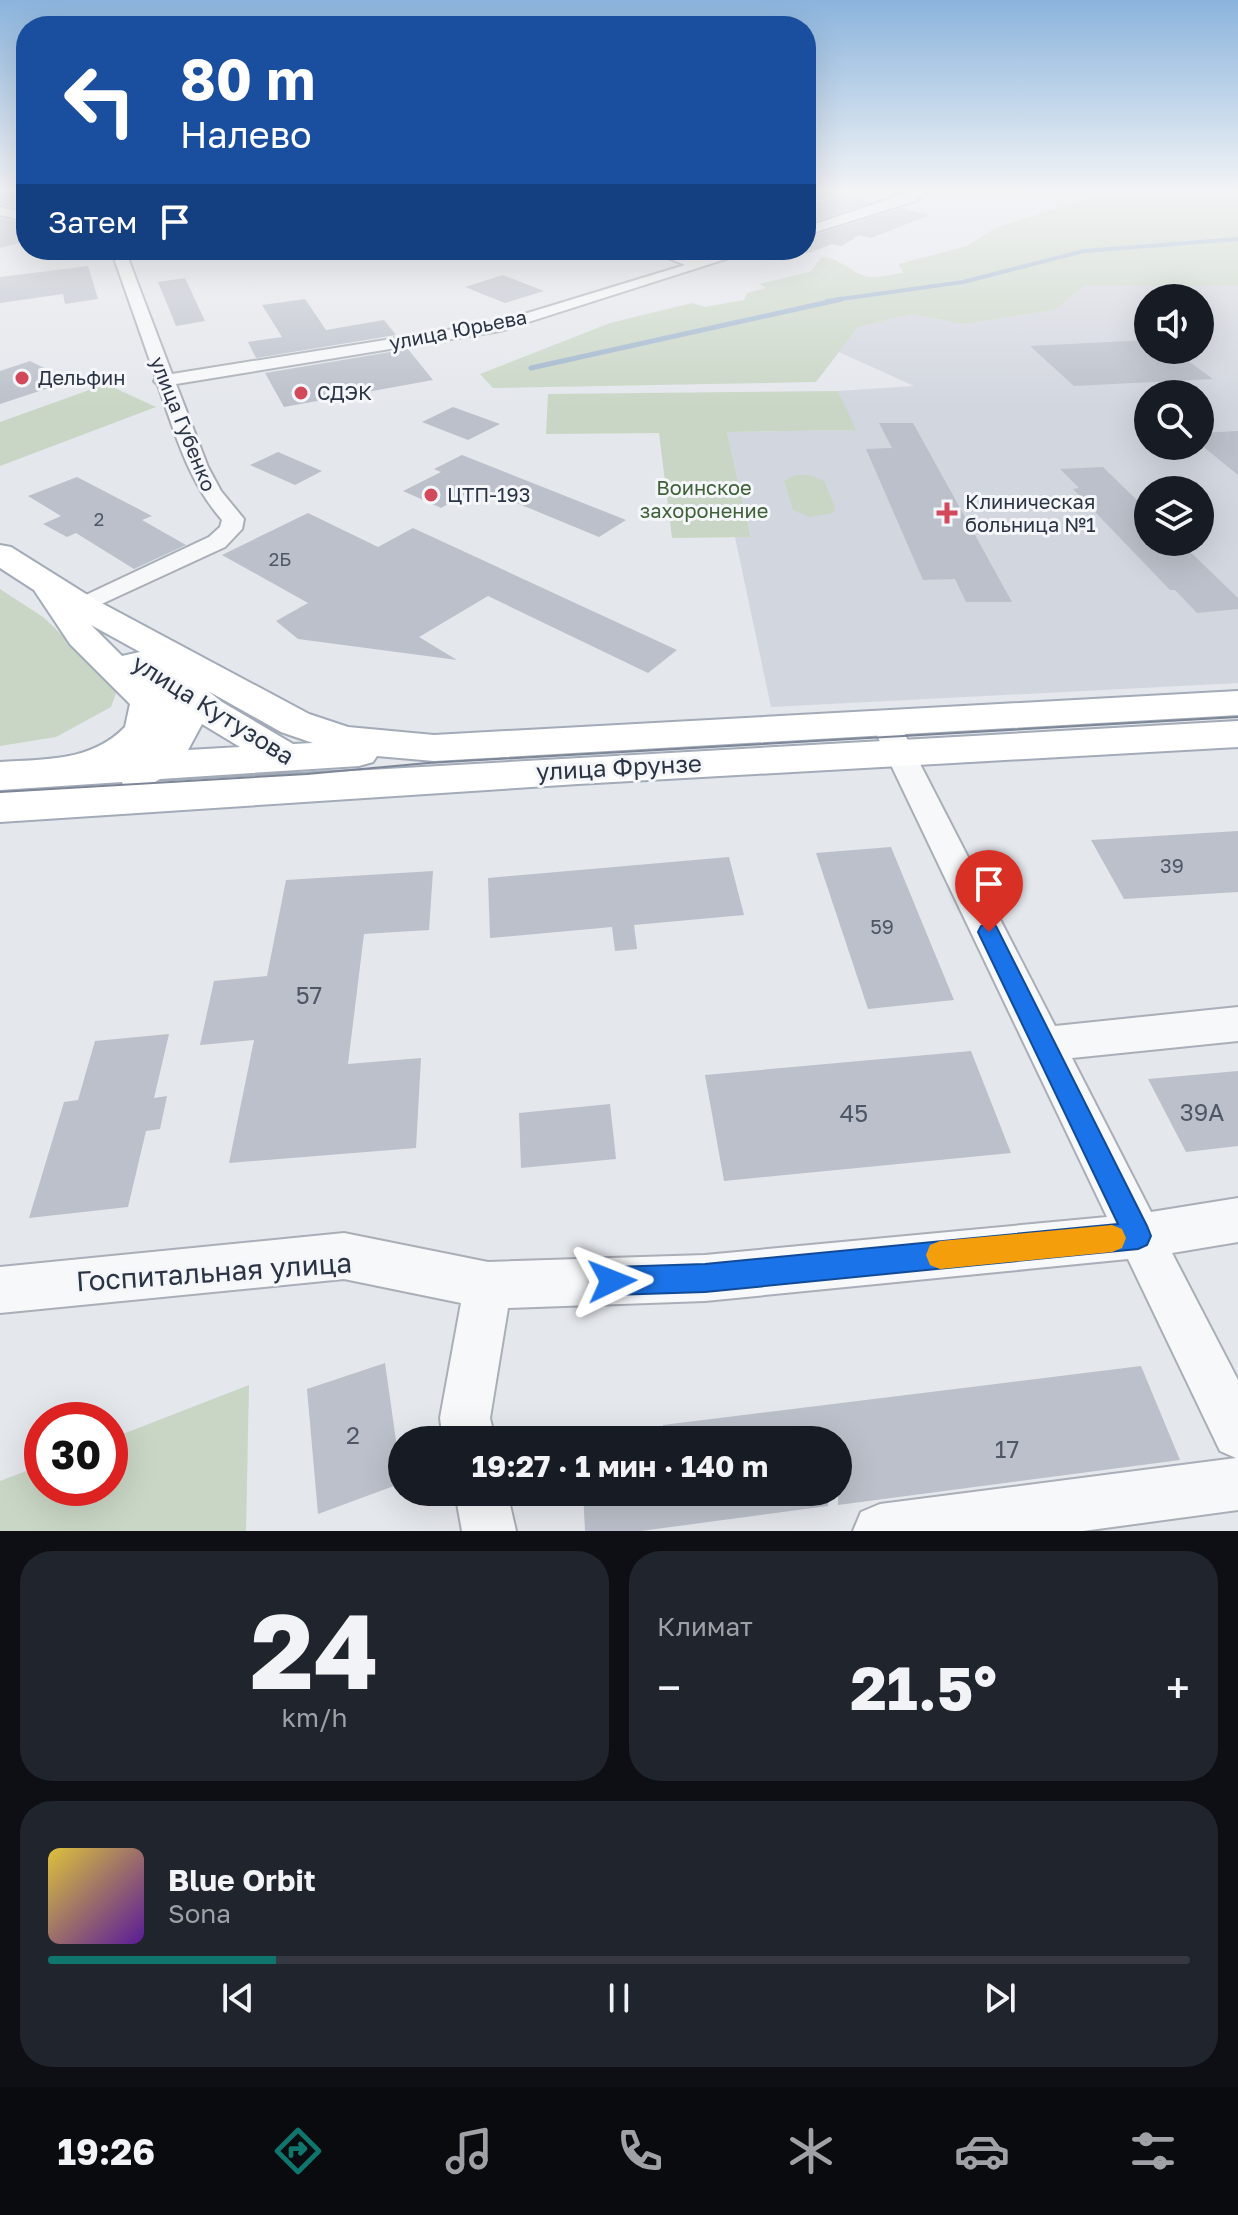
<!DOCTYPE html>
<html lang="ru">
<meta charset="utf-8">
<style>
body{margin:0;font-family:"Golos Text",sans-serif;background:#20242c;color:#f1f3f6;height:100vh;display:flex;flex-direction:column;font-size:30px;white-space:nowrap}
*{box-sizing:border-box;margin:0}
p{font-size:26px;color:#9ea1a6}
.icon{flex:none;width:44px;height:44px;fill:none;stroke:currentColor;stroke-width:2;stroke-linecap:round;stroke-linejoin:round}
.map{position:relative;height:1531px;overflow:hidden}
.sheet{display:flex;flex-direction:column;gap:20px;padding:20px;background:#0d0f14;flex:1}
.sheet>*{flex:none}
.banner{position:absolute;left:16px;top:16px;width:800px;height:244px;border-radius:32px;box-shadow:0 8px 32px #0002;background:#1a4fa0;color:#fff;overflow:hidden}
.tools{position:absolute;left:1134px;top:284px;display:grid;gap:16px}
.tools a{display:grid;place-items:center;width:80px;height:80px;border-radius:50%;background:#171b24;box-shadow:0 8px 32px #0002;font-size:40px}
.speed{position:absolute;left:24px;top:1402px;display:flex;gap:16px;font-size:40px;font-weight:700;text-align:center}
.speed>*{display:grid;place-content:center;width:104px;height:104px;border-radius:50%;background:#171b24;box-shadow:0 8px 32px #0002;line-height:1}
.speed .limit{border:12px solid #d22;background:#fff;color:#111}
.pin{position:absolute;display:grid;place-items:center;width:68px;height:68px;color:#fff;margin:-82px -34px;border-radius:50% 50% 50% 0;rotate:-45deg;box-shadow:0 0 8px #0007}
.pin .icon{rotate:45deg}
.me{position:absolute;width:88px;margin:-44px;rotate:88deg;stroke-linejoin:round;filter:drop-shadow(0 0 6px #0008)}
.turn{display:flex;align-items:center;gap:28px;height:168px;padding:0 32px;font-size:36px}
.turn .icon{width:104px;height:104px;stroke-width:2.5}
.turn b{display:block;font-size:56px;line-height:68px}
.then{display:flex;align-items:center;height:76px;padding:0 32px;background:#0003;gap:16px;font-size:30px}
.big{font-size:60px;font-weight:700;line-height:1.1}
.sheet .widget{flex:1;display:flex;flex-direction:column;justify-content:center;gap:12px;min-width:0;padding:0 28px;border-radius:32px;background:#20242c}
.sheet .dial{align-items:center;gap:0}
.dial b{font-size:104px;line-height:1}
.song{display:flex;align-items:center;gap:24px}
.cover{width:96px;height:96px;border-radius:12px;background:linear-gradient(135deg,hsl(50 70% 55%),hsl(270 70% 35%))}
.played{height:8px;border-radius:4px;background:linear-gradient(90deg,#0f766e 20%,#363941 20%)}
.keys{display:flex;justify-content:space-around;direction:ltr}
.heat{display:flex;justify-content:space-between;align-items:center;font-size:44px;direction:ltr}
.sheet .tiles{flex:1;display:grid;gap:20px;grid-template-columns:1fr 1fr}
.widget:last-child{grid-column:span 2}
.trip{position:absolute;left:388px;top:1426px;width:464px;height:80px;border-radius:40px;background:#171b24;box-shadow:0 8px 32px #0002;font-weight:700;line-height:80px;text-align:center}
.tab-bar{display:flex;height:128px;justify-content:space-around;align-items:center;background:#090b0e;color:#9ea1a6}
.tab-bar .icon{width:56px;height:56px}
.tab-bar .current{color:#0f766e}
.tab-bar b{font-size:36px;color:#f1f3f6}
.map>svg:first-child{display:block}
.built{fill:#d2d6de;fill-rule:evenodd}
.green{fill:#c9d6c5}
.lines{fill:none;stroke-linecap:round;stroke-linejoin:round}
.stream-far1{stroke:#9fb4cc;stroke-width:4}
.stream{stroke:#9fb4cc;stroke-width:5}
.building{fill:#bbc0ca}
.minor-casing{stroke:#a9aeb7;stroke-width:4}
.major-casing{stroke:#a3abb8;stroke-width:4}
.minor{fill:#f7f8fa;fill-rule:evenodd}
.major{fill:#fff;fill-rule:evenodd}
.tram{stroke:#7d8696;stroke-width:2}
.route{fill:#1a73e8;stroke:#114b97;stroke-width:2}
.slow{fill:#f59e0b}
.poi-dot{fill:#d1495b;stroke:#f4f6f9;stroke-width:3}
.labels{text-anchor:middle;stroke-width:6;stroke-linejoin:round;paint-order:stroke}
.far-number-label{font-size:18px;fill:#4f5766}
.far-street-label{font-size:20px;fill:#2b3445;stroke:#f4f6f9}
.far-poi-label{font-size:20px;fill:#2b3445;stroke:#f4f6f9;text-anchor:start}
.far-park-label{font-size:20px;fill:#3f6138;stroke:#f4f6f9}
.number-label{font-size:20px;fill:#4f5766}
.street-label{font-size:24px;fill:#2b3445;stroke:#f4f6f9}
.near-number-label{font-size:24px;fill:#4f5766}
.near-street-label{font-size:28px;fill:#2b3445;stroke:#f4f6f9}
</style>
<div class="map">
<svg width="1238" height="1531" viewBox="0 0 1238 1531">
<rect width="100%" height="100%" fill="#e4e7ec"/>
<path class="built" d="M1085,286h153v397l-467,24 -36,-170 16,-1 -24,-104 128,-2 -17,-39 76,-5 -75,-34 19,-25 54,-13 50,10 93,-14zM1148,298h52v52h-52zM1148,394h52v52h-52zM1148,490h52v52h-52z"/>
<path class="green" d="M1111,191h127v95h-153l-30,24 -93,14 -50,-10 -54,13 -42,55 -323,6 -13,-14 130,-51 82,-20 13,4 39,-7 3,-7 19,-5 -7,-4 51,-12 12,-15c16,-1 31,18 48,20 10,1 23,-3 33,-4l-4,-9 68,-18 28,-18z
M106,384l50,23 -156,59v-44z
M838,391l18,39 -129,2 24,105 -79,1 -13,-105 -113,1 2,-40z
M795,475h14l15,6 11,26 -2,6 -24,4 -16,-7 -9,-29z
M0,589l43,28 75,71 -7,19 -55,30 -56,9z
M249,1385l-3,146h-246v-50l42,-16v23h68v-49z"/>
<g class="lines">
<path class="stream-far1" d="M827,301l136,-19 121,-31 154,-12"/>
<path class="stream" d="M531,368l311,-69"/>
</g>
<path class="building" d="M0,191l26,4v15l-26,-6z
M843,195l29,7 -66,22v-17z
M901,208l29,7 -59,23 -12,-3 -17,11 -10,-2 -26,10v-16z
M0,218l26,6v17l-26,7z
M88,266l10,33 -33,5 -2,-10 -63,9v-26z
M503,275l41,16 -39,12 -40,-16z
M185,278l20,43 -29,5 -18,-44z
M305,299l21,31 58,-10 12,15 -140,23 -8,-16 34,-5 -20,-32z
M1148,340v10h25l40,29 -139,7 -44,-40z
M408,349l25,31 -149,27 -19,-34z
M30,361l40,20 -70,23v-33z
M453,407l47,17 -32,16 -46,-18z
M879,423h34l99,179h-46l-11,-23 -32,1 -57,-131 26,-1z
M1238,431v44l-38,-31v-11z
M278,452l44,19 -27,14 -45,-20z
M462,455l164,65 -27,17 -121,-50 -37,21 -38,-17 38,-19 -7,-3z
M1103,467l45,44v31h32l58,56v11l-41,4 -22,-23h-5l-97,-101 6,-1 -19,-19z
M77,477l75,39 -10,4 44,25 -52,24 -58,-36 -9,4 -24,-13 18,-8 -33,-20z
M308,513l70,34 35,-19 264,122 -29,23 -160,-77 -69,41 38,23 -159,-21 -22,-18 32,-18 -86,-48z
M1238,831v61l-114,7 -33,-59z
M891,847l63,153 -86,9 -52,-156z
M729,857l15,58 -110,10 3,24 -22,2 -3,-24 -122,11 -2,-60z
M433,871l-4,59 -65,4 -16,130 73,-6 -5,90 -187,15 25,-123 -54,5 14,-64 53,-5 19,-96z
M169,1034l-15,64 13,-2 -7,33 -14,2 -18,76 -99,11 35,-116 14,-2 17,-59z
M971,1051l40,102 -287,28 -19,-106z
M1238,1071v75l-52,6 -38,-73z
M610,1104l6,55 -95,9 -2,-55z
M385,1363l17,120 -84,31 -11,-125z
M1141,1366l39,94 -342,45v-65h-175v-15z
M583,1492h244l1,14 -187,25h-56z"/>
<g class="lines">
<defs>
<path id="minor" d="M813,191h19l-26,11v-8z
M913,191h14l-12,10 -109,34v-8z
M0,207l26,6v8l-26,-6z
M103,250h52l-27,8 44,116 326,-52 187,-57 -36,-15h21l29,10 34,-10h21l-254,81 -324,53 32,83 13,24 23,28 -2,10 -17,18 -143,66 -9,-2 -3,-5 3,-5 136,-64 11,-10 2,-7c-34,-39 -47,-87 -64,-135l-4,-4 2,-3 -42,-120z
M885,714l10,2 4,7 156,303 183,-19v34l-166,17 79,154 87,-14v44l-66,11 66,127v130l-155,21h-230l8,-19 19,-8 356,-46 -16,-7 -92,-192 -423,42 -197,7 -18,110 5,22h-52l-3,-22 21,-115 -117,-24 -344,34v-46l344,-34 144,29 217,-7 402,-38 -236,-494 4,-7z
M455,1492h52l9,39h-54z"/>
<path id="major" d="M0,545l11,2 83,52 215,115 39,13 86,8 804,-44v24l-804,46 -57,-5 -4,6 -14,4 -199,13 -5,3 1083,-61v26l-660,37 -578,38v-30l123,-8 -1,-2 -122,8v-28c45,-3 91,0 125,-35l5,-23 -60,-60 -36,-54 -34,-22zM91,625l49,27 -18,4zM208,691l73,41 32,11 -20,1 -71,-42zM202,724l38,23 -52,3z"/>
</defs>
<use href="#minor" class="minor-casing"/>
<use href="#major" class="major-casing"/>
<use href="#minor" class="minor"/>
<use href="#major" class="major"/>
<path class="tram" d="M0,792l307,-18 121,-11 810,-46"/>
</g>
<linearGradient id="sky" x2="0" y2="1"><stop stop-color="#8bb4dd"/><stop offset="0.47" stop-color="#f3f4f6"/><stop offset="1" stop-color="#f3f4f6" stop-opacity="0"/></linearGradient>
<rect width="1238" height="406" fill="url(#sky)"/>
<path class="route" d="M989,924l7,2 151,300 4,10 -4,9 -9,4 -433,43 -93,3 -10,-4 -4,-10 4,-10 10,-4 93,-3 413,-40 -140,-292 3,-6z"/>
<path class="slow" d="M1112,1225l10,4 4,9 -4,10 -10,4 -172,17 -10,-4 -4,-10 4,-10 10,-4z"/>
<g class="poi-dot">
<circle cx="22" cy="378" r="8"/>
<circle cx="301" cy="393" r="8"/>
<circle cx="431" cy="495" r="8"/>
<path d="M943 501h8v8h8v8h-8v8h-8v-8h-8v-8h8z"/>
</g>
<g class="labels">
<g class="far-number-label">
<text x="99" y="526">2</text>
<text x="280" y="566">2Б</text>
</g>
<g class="far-street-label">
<text transform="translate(458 330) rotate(-11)" y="7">улица Юрьева</text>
<text transform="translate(183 424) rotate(68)" y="7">улица Губенко</text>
</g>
<g class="far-poi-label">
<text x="38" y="385">Дельфин</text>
<text x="317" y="400">СДЭК</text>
<text x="447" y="502">ЦТП-193</text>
<text x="965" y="509">Клиническая<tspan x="965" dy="23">больница №1</tspan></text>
</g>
<g class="far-park-label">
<text x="704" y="495">Воинское<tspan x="704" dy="23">захоронение</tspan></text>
</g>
<g class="number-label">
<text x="1172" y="873">39</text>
<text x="882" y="934">59</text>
</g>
<g class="street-label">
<text transform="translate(213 710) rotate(32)" y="8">улица Кутузова</text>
<text transform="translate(619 768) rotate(-3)" y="8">улица Фрунзе</text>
</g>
<g class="near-number-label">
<text x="309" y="1004">57</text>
<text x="1202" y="1121">39А</text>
<text x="854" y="1122">45</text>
<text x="353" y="1444">2</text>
<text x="1007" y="1458">17</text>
</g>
<g class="near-street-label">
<text transform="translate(214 1272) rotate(-4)" y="10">Госпитальная улица</text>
</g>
</g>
</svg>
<div class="tools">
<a><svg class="icon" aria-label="sound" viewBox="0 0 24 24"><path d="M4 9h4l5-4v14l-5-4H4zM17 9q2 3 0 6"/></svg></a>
<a><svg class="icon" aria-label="search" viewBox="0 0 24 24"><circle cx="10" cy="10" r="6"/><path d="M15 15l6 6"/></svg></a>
<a><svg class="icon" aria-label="layers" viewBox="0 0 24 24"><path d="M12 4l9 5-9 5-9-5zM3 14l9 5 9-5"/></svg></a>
</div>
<div class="speed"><div class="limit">30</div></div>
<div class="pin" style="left:989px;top:932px;background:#d93025"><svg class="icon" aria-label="arrive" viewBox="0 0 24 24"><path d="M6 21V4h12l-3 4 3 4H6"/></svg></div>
<svg class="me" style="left:612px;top:1281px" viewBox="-20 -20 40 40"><path d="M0-17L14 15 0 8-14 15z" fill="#1a73e8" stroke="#fff" stroke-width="4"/></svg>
<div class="trip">19:27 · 1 мин · 140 m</div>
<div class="banner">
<div class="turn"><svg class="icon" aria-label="left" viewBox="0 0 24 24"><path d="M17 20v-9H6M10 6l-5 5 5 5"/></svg><div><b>80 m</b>Налево</div></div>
<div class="then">Затем<svg class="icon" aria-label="arrive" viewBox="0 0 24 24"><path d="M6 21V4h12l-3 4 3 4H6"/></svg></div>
</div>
</div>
<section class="sheet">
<div class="tiles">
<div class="widget dial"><b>24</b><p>km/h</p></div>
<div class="widget"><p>Климат</p>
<div class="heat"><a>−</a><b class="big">21.5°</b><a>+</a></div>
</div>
<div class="widget">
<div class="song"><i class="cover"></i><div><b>Blue Orbit</b><p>Sona</p></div></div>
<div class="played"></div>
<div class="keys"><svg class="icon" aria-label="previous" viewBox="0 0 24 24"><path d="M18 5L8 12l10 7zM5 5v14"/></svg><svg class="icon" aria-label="pause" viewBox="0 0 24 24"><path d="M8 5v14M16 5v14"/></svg><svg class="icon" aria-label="next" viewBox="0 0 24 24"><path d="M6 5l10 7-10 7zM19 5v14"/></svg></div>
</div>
</div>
</section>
<nav class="tab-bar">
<b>19:26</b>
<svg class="icon current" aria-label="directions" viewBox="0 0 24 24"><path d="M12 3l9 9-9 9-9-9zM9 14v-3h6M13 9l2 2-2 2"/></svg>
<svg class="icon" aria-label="music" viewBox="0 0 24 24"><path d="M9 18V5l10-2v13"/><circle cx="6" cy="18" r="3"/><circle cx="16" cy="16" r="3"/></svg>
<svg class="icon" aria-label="phone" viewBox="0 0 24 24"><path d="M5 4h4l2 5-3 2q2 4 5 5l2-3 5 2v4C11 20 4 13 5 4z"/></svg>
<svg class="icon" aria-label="climate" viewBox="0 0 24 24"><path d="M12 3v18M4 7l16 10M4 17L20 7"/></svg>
<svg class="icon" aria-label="car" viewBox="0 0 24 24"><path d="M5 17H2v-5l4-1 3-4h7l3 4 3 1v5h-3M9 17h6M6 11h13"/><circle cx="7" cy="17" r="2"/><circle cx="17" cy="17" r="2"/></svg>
<svg class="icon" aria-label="filters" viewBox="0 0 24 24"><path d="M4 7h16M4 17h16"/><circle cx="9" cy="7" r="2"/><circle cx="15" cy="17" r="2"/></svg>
</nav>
